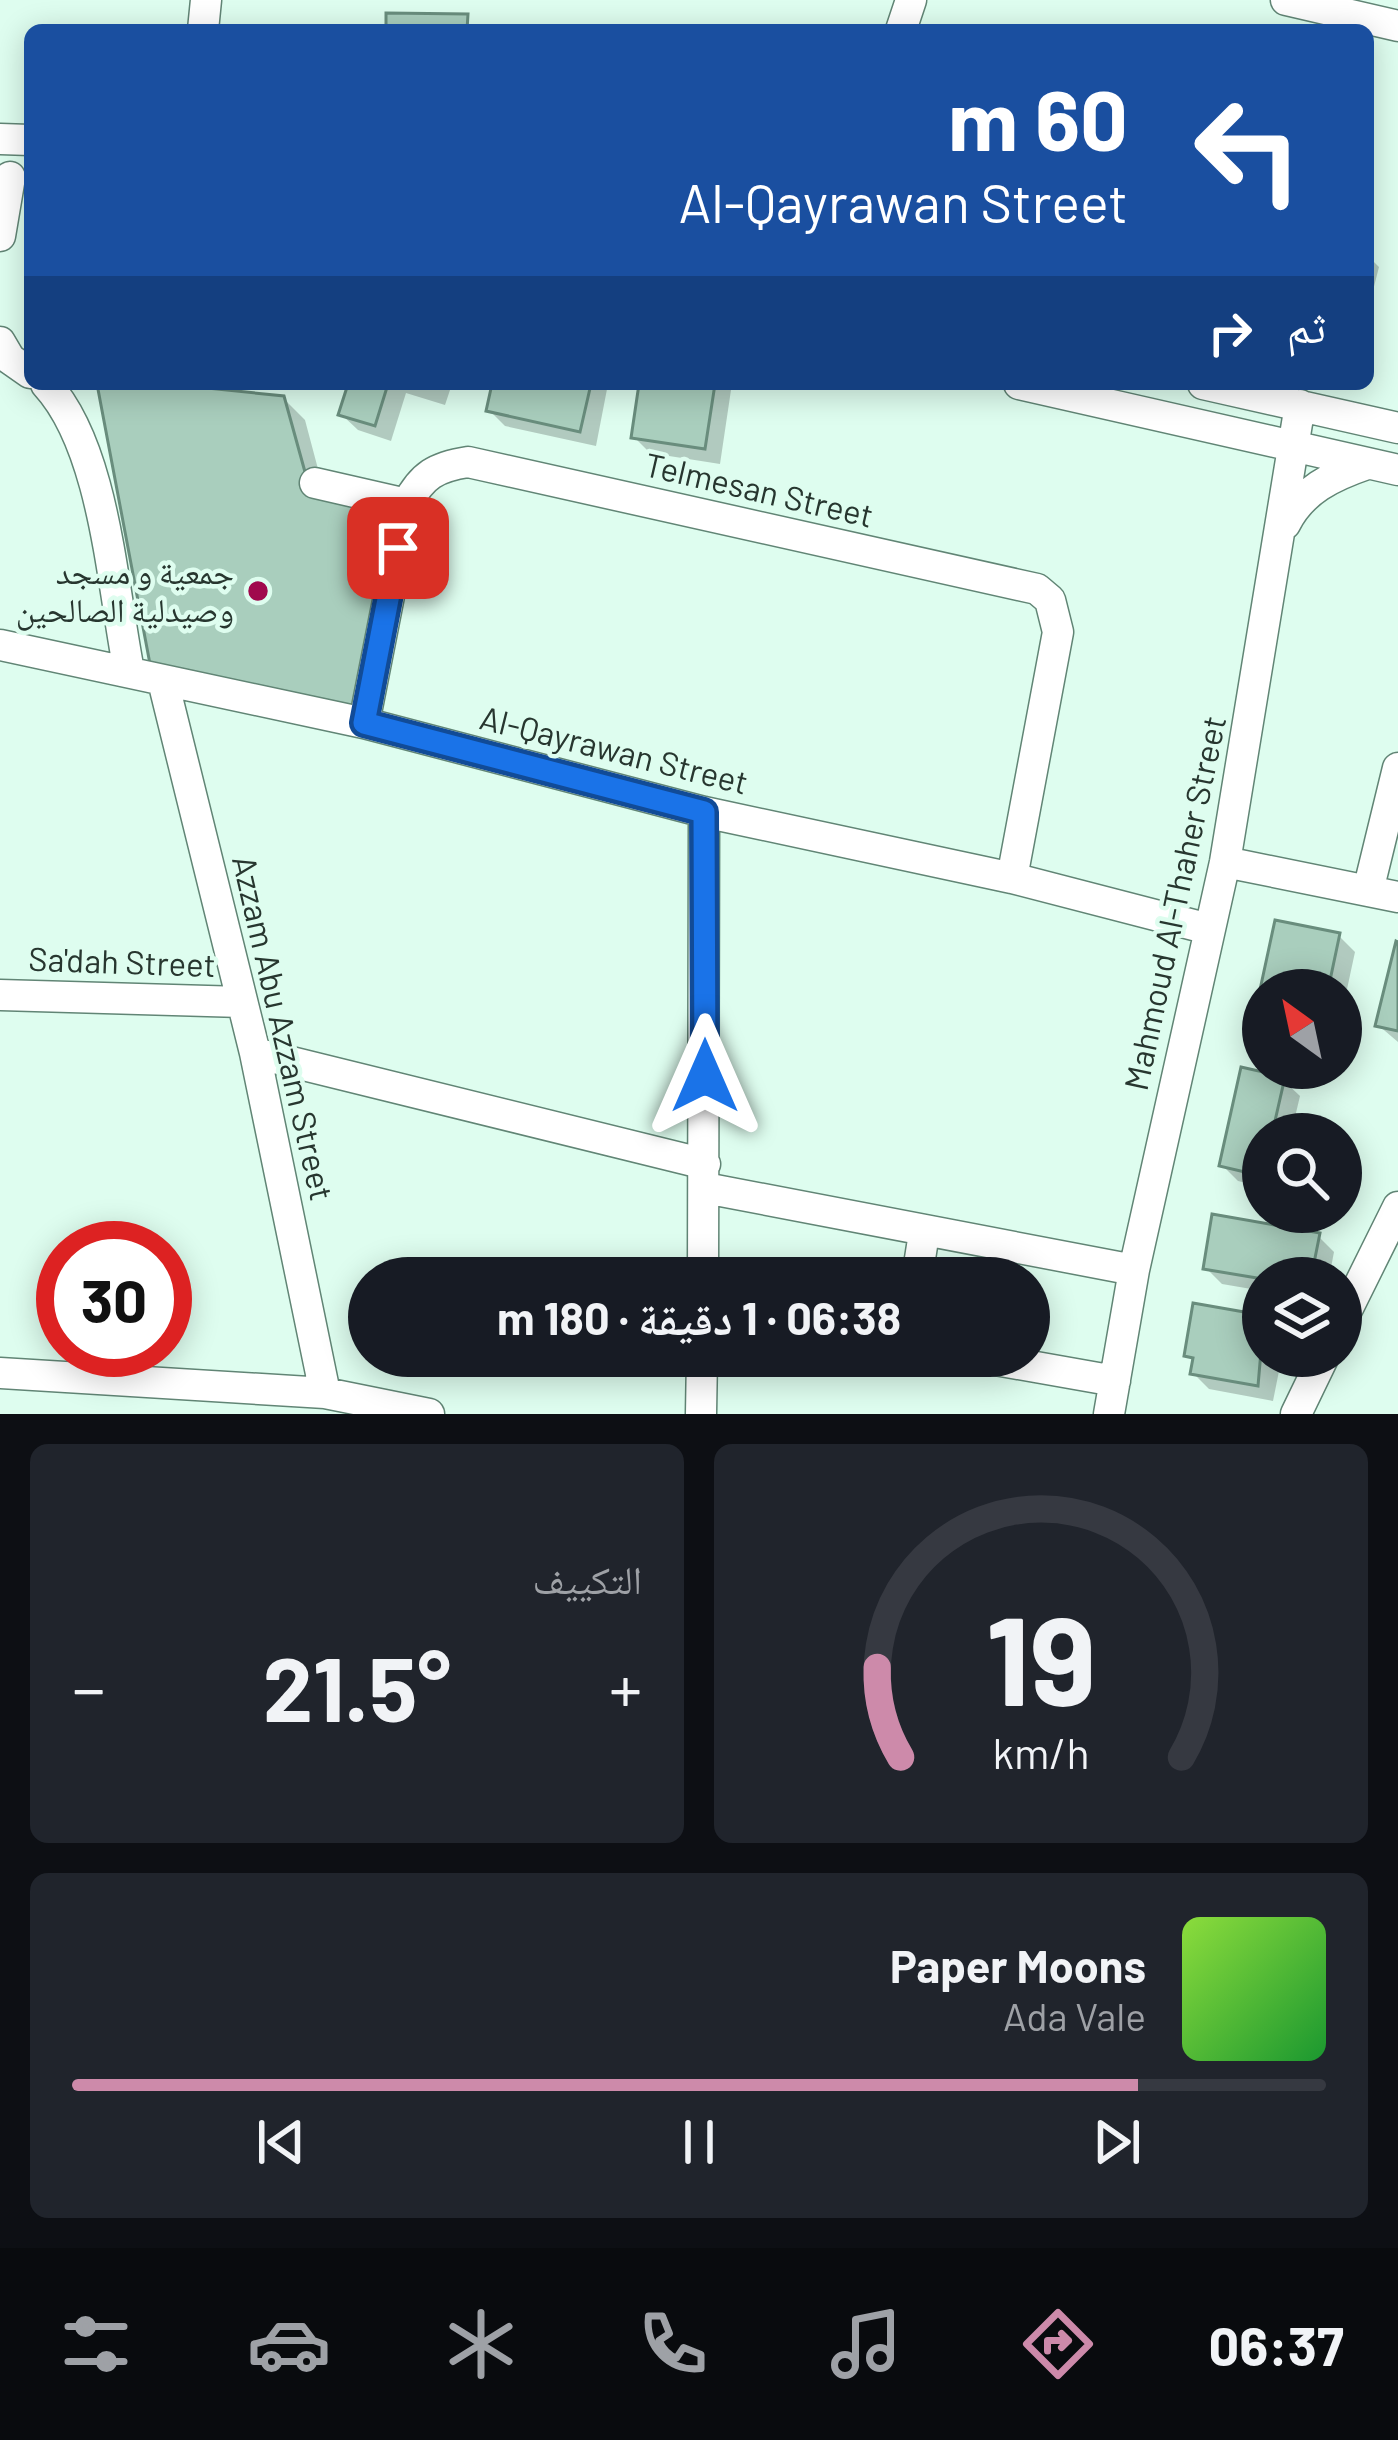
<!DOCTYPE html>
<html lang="ar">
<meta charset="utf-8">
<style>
body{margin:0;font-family:Barlow,"Noto Naskh Arabic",sans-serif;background:#20242c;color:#f1f3f6;direction:rtl;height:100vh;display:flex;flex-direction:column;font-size:45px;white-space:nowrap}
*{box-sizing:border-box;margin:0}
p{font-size:39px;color:#9ea1a6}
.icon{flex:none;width:66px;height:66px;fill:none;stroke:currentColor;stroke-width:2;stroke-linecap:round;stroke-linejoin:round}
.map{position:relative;height:1414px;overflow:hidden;direction:ltr}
.panel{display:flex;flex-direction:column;gap:30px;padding:30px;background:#0d0f14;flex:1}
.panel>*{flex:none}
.top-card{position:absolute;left:24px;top:24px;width:1350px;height:366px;border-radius:18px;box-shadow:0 6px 30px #0003;direction:rtl;background:#1a4fa0;color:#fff;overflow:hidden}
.needle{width:78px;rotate:327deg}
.fabs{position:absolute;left:1242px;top:969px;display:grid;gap:24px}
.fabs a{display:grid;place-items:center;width:120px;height:120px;border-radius:50%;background:#171b24;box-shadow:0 6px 30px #0003;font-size:60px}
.speed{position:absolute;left:36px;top:1221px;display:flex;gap:24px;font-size:60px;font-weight:700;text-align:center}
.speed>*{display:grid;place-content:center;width:156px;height:156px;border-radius:50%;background:#171b24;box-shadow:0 6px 30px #0003;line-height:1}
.speed .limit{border:18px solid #d22;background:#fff;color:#111}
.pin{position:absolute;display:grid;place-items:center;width:102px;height:102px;color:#fff;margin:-51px;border-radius:24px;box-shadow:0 6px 18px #0006}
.me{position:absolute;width:132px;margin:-66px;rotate:0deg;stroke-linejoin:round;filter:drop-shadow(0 0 9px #0008)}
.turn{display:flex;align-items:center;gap:42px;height:252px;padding:0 48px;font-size:54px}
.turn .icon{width:156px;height:156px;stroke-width:2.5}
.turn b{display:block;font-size:84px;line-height:102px}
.then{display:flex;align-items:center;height:114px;padding:0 48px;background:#0003;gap:24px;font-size:45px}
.big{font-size:90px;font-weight:700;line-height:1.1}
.panel .tile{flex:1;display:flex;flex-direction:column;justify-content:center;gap:18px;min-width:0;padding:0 42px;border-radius:18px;background:#20242c}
.panel .dial{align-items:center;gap:0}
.dial svg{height:312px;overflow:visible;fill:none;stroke:#363941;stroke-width:7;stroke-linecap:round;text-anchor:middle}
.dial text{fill:#f1f3f6;stroke:none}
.song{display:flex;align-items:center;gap:36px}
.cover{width:144px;height:144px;border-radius:18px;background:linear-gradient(135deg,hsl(90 70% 55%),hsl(130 70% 35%))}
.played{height:12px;border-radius:6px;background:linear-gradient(90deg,#cd8aaa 85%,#363941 85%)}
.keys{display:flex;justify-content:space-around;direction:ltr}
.heat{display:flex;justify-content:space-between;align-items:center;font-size:66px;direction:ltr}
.panel .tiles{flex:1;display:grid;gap:30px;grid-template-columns:1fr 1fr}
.tile:last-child{grid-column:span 2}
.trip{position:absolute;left:348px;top:1257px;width:702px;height:120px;border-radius:60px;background:#171b24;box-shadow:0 6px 30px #0003;font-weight:700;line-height:120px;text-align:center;direction:rtl}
.menu{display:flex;height:192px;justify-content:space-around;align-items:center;background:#090b0e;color:#9ea1a6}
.menu .icon{width:84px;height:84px}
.menu .current{color:#cd8aaa}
.menu b{font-size:54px;color:#f1f3f6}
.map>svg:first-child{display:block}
.shadow{fill:#0003}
.building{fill:#a9cebd;stroke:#698d7d;stroke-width:3}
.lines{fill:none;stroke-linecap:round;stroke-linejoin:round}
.minor-casing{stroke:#618575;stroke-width:33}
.minor{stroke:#fff;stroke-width:30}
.route-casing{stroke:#114b97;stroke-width:30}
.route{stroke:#1a73e8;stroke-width:21}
.poi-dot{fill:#a0094d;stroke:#defdef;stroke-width:4.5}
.labels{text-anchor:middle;stroke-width:9;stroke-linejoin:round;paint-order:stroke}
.street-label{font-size:33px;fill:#27362f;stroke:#defdef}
.poi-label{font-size:33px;fill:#27362f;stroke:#defdef;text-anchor:end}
</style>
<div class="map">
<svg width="1398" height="1414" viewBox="0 0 1398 1414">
<rect width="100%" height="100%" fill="#defdef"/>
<path class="shadow" d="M1368,256l11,11 -11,43z
M100,384l183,14 22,22 21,79 67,22 22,22 -38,188z
M351,384h101l-7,21 -39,-12 -15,48 -33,-11 -17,-16z
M495,384h113l-12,62 -91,-20 -16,-16z
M642,384h83l6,6 -11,74 -70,-11 -16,-16z
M1339,936l16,16 -14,65v-27h-78z
M1398,946v96l-20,-17z
M1283,1080l17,16 -9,38h-28v53l-25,-6 -16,-16z
M1318,1236l16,16 -5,26h-66v13l-41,-7 -16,-16z
M1248,1316l15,15v25h19l-9,45 -64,-12 -16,-16 2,-10 -8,-8z"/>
<path class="building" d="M386,13l82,1 -1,16h-81z
M97,384h71l116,12 26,94 85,29 -39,192 -206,-47z
M348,384h40l-13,42 -37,-11z
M492,384h99l-11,48 -94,-21z
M639,384h76l-10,65 -74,-11z
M1275,920l65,13 -12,57h-65v10l-5,-1z
M1396,941l2,1v89l-23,-5z
M1241,1067l44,10 -13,57h-9l-1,42 -43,-10z
M1212,1214l108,19 -9,45 -48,1 -60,-10z
M1193,1303l57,10 -2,13 15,2 -5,58 -68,-12 3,-16 -9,-2z"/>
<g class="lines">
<defs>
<path id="minor" d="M1286,0l112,26
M203,30l3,-30
M901,30l10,-30
M0,139l30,1
M0,236l10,-59
M0,342l10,17 20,14
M46,384c59,64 66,202 83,287
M1019,384l379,86
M1203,384l195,44
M315,483l92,21
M1285,524c17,-34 47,-48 82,-60
M0,645l364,78 340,89 308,66 197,51
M163,681l92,372 70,340
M364,723l43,-219c15,-29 29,-37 61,-42l569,127 13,11 8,32 -46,246
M1225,862l173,35
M1368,891l30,-123
M0,995l242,7
M255,1053l450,111
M705,1188l429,82
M703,1278l1,-466
M917,1278l7,-45
M1341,1322l57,-115
M973,1356l142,25
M0,1373l325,20 104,21
M701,1414l1,-58
M1109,1414l25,-144 91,-408 75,-457
M1296,1414l28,-58"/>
</defs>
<use href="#minor" class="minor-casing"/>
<use href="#minor" class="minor"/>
</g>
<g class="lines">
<defs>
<path id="route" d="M398,548l-34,175 340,89 1,264"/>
</defs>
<use href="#route" class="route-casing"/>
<use href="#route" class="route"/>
</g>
<circle class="poi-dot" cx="258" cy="591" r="12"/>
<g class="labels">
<g class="street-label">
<text transform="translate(759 490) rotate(13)" y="12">Telmesan Street</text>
<text transform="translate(614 750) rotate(14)" y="12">Al-Qayrawan Street</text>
<text transform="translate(1175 903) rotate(-78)" y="12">Mahmoud Al-Thaher Street</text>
<text transform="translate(122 962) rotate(2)" y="12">Sa'dah Street</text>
<text transform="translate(283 1028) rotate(77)" y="12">Azzam Abu Azzam Street</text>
</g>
<g class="poi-label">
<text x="234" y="584">جمعية و مسجد<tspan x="234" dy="38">وصيدلية الصالحين</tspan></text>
</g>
</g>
</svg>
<div class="fabs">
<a><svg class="needle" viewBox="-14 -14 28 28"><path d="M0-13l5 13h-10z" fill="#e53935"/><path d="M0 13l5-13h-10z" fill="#9ea1a6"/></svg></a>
<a><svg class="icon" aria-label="search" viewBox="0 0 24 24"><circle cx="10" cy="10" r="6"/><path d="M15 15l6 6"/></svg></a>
<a><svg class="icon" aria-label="layers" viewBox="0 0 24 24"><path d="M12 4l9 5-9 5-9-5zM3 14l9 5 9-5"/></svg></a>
</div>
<div class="speed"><div class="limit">30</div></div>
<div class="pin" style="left:398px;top:548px;background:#d93025"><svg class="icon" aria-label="arrive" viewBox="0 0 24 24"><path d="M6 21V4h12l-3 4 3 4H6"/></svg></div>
<svg class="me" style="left:705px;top:1076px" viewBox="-20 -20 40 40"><path d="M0-17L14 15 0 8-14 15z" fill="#1a73e8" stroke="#fff" stroke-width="4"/></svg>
<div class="trip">06:38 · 1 دقيقة · 180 m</div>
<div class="top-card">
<div class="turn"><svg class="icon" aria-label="left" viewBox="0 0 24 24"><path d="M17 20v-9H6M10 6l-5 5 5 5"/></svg><div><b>60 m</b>Al-Qayrawan Street</div></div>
<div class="then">ثم<svg class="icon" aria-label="right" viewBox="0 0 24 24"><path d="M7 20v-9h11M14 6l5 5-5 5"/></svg></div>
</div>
</div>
<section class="panel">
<div class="tiles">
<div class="tile dial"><svg viewBox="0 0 100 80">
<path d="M14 69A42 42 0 1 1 86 69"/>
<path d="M14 69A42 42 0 0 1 8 46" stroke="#cd8aaa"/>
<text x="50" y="56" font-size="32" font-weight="700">19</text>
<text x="50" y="72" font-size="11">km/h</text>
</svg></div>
<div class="tile"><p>التكييف</p>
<div class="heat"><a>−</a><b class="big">21.5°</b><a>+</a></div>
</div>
<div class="tile">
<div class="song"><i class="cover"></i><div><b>Paper Moons</b><p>Ada Vale</p></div></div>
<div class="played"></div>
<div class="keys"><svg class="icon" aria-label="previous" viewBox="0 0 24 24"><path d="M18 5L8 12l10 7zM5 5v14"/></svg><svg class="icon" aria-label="pause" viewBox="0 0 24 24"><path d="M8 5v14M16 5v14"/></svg><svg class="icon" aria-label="next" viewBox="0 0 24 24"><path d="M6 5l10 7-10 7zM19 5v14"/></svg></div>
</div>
</div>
</section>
<nav class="menu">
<b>06:37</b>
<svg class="icon current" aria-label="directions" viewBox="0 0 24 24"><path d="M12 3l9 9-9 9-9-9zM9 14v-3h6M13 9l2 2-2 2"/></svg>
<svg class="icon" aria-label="music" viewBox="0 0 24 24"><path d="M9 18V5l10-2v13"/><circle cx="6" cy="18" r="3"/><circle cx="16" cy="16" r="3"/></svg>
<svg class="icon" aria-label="phone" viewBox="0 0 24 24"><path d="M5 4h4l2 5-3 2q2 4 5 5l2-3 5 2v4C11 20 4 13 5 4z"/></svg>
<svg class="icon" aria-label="climate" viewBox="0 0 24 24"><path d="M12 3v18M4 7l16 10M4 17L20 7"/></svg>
<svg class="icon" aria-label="car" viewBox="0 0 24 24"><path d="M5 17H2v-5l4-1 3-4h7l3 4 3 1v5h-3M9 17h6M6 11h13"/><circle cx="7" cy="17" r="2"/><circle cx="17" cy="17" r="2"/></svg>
<svg class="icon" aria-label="filters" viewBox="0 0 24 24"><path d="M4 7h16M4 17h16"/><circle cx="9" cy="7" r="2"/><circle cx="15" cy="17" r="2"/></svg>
</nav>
